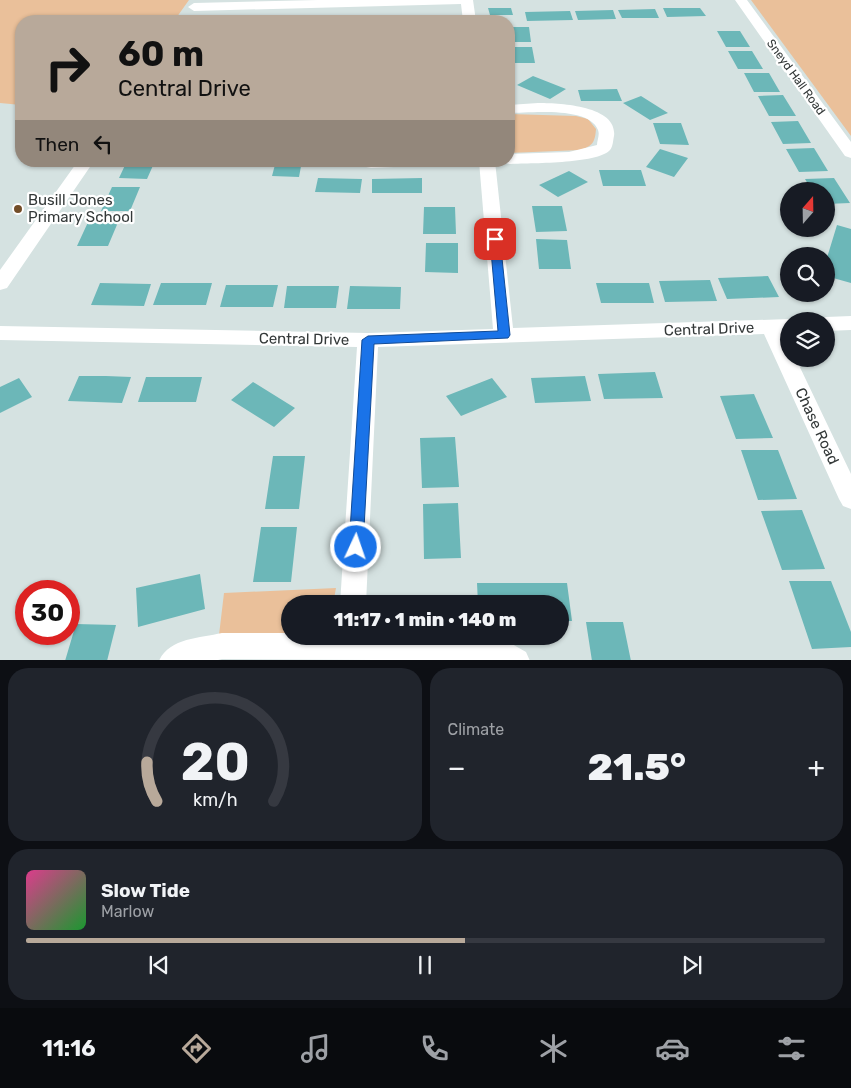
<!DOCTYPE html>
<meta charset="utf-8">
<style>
body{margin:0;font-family:Rubik,sans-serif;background:#20242c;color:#f1f3f6;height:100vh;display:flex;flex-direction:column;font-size:19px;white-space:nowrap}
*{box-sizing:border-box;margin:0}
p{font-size:16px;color:#9ea1a6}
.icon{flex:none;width:28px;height:28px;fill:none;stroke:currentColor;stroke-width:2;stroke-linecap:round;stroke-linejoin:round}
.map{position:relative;height:660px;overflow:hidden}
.panel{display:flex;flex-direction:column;gap:8px;padding:8px;background:#0d0f14;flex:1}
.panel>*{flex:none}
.guide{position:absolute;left:15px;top:15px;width:500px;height:152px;border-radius:20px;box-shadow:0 1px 4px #0004;background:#b8a99a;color:#111;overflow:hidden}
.needle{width:32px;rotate:20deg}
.buttons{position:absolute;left:780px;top:182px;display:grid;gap:10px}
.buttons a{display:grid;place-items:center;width:55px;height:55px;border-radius:50%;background:#171b24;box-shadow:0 1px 4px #0004;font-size:25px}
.speed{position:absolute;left:15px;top:580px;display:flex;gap:10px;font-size:25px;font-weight:700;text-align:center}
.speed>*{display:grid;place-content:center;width:65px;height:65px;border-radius:50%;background:#171b24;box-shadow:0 1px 4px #0004;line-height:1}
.speed .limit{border:8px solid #d22;background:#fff;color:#111}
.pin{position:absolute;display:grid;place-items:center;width:42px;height:42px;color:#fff;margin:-21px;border-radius:10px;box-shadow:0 2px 8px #0006}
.me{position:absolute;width:55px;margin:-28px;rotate:3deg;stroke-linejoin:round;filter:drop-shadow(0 0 4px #0008)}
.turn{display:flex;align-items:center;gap:18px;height:105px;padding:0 20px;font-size:22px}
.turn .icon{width:65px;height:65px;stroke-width:2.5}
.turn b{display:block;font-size:35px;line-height:42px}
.then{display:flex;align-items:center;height:48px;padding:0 20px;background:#0003;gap:10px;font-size:19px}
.big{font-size:38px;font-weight:800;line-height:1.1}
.panel .card{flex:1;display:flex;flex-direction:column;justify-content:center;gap:8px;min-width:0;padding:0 18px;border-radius:20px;background:#20242c}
.panel .dial{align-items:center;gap:0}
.dial svg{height:130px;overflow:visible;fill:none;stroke:#363941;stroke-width:7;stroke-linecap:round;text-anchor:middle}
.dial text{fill:#f1f3f6;stroke:none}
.song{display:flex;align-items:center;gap:15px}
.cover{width:60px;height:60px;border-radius:8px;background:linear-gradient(135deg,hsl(330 70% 55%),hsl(130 70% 35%))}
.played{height:5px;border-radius:2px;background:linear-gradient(90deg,#b8a99a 55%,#363941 55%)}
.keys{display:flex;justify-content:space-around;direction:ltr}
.heat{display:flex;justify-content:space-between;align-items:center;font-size:28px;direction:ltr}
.panel .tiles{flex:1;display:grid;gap:8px;grid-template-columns:1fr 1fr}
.card:last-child{grid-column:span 2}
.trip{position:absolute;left:281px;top:595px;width:288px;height:50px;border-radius:25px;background:#171b24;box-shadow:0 1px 4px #0004;font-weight:800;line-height:50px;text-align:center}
.tab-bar{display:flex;height:80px;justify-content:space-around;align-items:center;background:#090b0e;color:#9ea1a6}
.tab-bar .icon{width:35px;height:35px}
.tab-bar .current{color:#b8a99a}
.tab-bar b{font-size:22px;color:#f1f3f6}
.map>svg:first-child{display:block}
.green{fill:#eac09a}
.building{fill:#6cb7b8}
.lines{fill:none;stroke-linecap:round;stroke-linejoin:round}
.street{fill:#fff;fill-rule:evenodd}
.route{fill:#1a73e8;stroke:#114b97}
.poi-dot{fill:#734e29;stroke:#fff;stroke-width:2}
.labels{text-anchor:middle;stroke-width:4.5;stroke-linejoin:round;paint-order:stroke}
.far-street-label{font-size:12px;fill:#343939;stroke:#fff}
.poi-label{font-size:15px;fill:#343939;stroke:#fff;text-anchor:start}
.street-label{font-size:15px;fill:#343939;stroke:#fff}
</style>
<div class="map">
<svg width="851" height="661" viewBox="0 0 851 661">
<rect width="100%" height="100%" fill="#d5e2e1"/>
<path class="green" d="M0,0h189l-15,21h-153v84l-21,-2z
M751,0h100v136z
M509,114l67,2 12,3 8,10c-1,13 -3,17 -16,21l-71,3z
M336,588l-3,16h-43v32l21,2 -92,-3 5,-42z"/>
<path class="building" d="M488,8h23l2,7h-23z
M663,8h37l6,8 -39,1z
M655,9l4,9h-37l-4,-8z
M613,10l3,9 -38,1 -3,-9z
M570,11l3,9 -46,1 -2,-9z
M419,15l1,6h-38l1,-5z
M336,18h37v3h-37z
M331,19v2h-33v-1z
M509,27h20l2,15h-22z
M717,31h23l10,16h-24z
M511,47h21l3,16h-23z
M728,51h24l11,18h-25z
M744,73h25l11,19h-26z
M533,76l33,13 -16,10 -33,-14z
M617,89l5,12h-41l-3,-11z
M783,95l13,21h-27l-11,-20z
M641,96l27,17 -18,7 -27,-17z
M798,121l13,22 -28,1 -12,-22z
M653,123h28l8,22 -29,-1z
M814,148l14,23 -29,1 -13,-23z
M660,149l28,9 -14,19 -28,-10z
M127,161h28l-8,18 -28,-1z
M276,161h26l-3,16 -27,-1z
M599,170h42l5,16h-43z
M569,171l19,11 -30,15 -19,-12z
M318,178l44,1 -2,14 -45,-1z
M422,178v15h-50v-14z
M834,178l16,25 -24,1v-13h-14l-7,-12z
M112,187h28l-10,24h-29z
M532,206h30l5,25 -31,1z
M424,207h31l1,27h-33z
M89,220h30l-11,26h-31z
M837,225l14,4v54l-25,-7v-15z
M536,239l31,1 4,29h-32z
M426,243h32v30l-33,-1z
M768,276l11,21 -52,2 -9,-21z
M710,280l7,21 -52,1 -6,-21z
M100,283l51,1 -7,22 -53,-1z
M161,283h51l-6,22h-53z
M596,283h53l5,20h-53z
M226,285h52l-5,22h-53z
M287,286h52l-3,22h-52z
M350,286l51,1 -1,22h-53z
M655,372l8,26 -59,1 -6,-25z
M79,376h27l25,1 -9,26 -54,-2z
M585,376l6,25 -56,2 -4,-25z
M146,377h56l-6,25h-58z
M19,378l13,19 -32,16v-26z
M492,378l15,19 -46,19 -15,-20z
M253,382l42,26 -21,19 -43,-27z
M754,394l19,44 -37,1 -16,-43z
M455,437l4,50 -37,1 -2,-50z
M741,450h37l19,49 -39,1z
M273,456h32l-6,53h-34z
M458,503l3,55 -37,1 -1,-55z
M802,510l23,59 -43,1 -21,-59z
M261,527h36l-6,55h-38z
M200,574l5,35 -67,18 -2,-39z
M789,581h42l20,51v15l-39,2z
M477,583h90l5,38h-12v-17h-82z
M586,622h37l8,39h-39z
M76,624l40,1 -9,36h-42z"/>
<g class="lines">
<path class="street" d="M318,0h155l3,21h-13l-2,-17 -267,7 -6,-4 6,-4z
M735,0h12l104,142v16l-6,-2z
M538,103c19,0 80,2 76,33 -1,4 -1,11 -4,14 -12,14 -82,13 -101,14l-6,-2 6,-1v-7l60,-2 28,-7c0,-5 3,-10 1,-15 -9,-24 -69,-17 -89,-17v-8z
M78,161h16l-87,127 -7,2v-20z
M350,161h75l-2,3 -6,2 -46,2 -19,-4z
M479,161h16l18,167 276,-9 7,2h-7v12h-5l5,10v16h7l55,115v35l-8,-3 -4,-7 -75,-165 -386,13 -12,257h-26l17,-257 -357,-7v-14l368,7 125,-4z
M851,316v14l-25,1v-10h-8l8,-4z
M222,633h68v3h208l28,16 4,9 -308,-2 -8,2h-55c10,-23 41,-23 63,-28z"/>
</g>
<path class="route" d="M495,235l5,4 10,96 -2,3 -134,6 -11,203 -2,4 -5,2 -5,-2 -2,-4 13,-207 6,-4 130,-5 -8,-92z"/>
<circle class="poi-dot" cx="18" cy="209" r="5"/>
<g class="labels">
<g class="far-street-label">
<text transform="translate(796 77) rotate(54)" y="4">Sneyd Hall Road</text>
</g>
<g class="poi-label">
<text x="28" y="205">Busill Jones<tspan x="28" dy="17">Primary School</tspan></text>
</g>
<g class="street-label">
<text transform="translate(709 329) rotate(-2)" y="5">Central Drive</text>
<text transform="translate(304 339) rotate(1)" y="5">Central Drive</text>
<text transform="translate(817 426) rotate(65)" y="5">Chase Road</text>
</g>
</g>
</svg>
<div class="buttons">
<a><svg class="needle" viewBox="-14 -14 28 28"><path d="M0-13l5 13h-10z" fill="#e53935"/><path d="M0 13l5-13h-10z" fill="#9ea1a6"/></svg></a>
<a><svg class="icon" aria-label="search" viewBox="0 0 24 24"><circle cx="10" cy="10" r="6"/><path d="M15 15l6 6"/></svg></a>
<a><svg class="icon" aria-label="layers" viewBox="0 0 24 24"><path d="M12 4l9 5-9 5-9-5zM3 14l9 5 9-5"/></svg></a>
</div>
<div class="speed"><div class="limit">30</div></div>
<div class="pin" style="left:495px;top:239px;background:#d93025"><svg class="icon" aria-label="arrive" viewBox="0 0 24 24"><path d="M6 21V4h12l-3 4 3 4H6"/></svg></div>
<svg class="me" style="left:356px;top:547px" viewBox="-20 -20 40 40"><circle r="17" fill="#1a73e8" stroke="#fff" stroke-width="3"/><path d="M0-11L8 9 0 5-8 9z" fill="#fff"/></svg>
<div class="trip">11:17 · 1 min · 140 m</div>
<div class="guide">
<div class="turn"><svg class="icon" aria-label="right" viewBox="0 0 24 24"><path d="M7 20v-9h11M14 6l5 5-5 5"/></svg><div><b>60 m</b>Central Drive</div></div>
<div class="then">Then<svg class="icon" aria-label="left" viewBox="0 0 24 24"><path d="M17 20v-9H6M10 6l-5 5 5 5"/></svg></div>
</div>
</div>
<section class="panel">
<div class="tiles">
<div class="card dial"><svg viewBox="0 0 100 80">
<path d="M14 69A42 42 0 1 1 86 69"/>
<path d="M14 69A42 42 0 0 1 8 45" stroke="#b8a99a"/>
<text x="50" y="56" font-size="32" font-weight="700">20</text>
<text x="50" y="72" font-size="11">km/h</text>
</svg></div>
<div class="card"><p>Climate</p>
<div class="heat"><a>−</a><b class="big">21.5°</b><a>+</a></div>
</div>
<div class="card">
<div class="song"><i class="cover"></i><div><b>Slow Tide</b><p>Marlow</p></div></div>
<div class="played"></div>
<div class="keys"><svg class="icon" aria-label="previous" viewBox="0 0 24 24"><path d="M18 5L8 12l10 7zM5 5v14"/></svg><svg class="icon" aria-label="pause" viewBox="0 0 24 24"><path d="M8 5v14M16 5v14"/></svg><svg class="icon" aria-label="next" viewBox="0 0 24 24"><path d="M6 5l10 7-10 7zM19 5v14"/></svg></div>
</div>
</div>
</section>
<nav class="tab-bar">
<b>11:16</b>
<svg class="icon current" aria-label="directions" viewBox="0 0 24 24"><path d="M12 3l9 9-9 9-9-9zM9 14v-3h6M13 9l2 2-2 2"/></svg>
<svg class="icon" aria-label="music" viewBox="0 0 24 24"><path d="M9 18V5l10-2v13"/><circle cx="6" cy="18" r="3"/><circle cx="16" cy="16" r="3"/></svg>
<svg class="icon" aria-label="phone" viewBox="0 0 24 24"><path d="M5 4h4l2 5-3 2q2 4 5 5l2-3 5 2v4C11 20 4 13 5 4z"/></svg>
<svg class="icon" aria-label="climate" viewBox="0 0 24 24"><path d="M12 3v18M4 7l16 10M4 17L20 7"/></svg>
<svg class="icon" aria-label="car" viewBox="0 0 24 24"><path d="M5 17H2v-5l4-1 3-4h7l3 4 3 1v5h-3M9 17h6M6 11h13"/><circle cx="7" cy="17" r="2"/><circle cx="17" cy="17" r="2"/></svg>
<svg class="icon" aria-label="filters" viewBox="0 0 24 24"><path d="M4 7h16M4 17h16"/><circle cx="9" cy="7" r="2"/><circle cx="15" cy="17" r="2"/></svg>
</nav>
